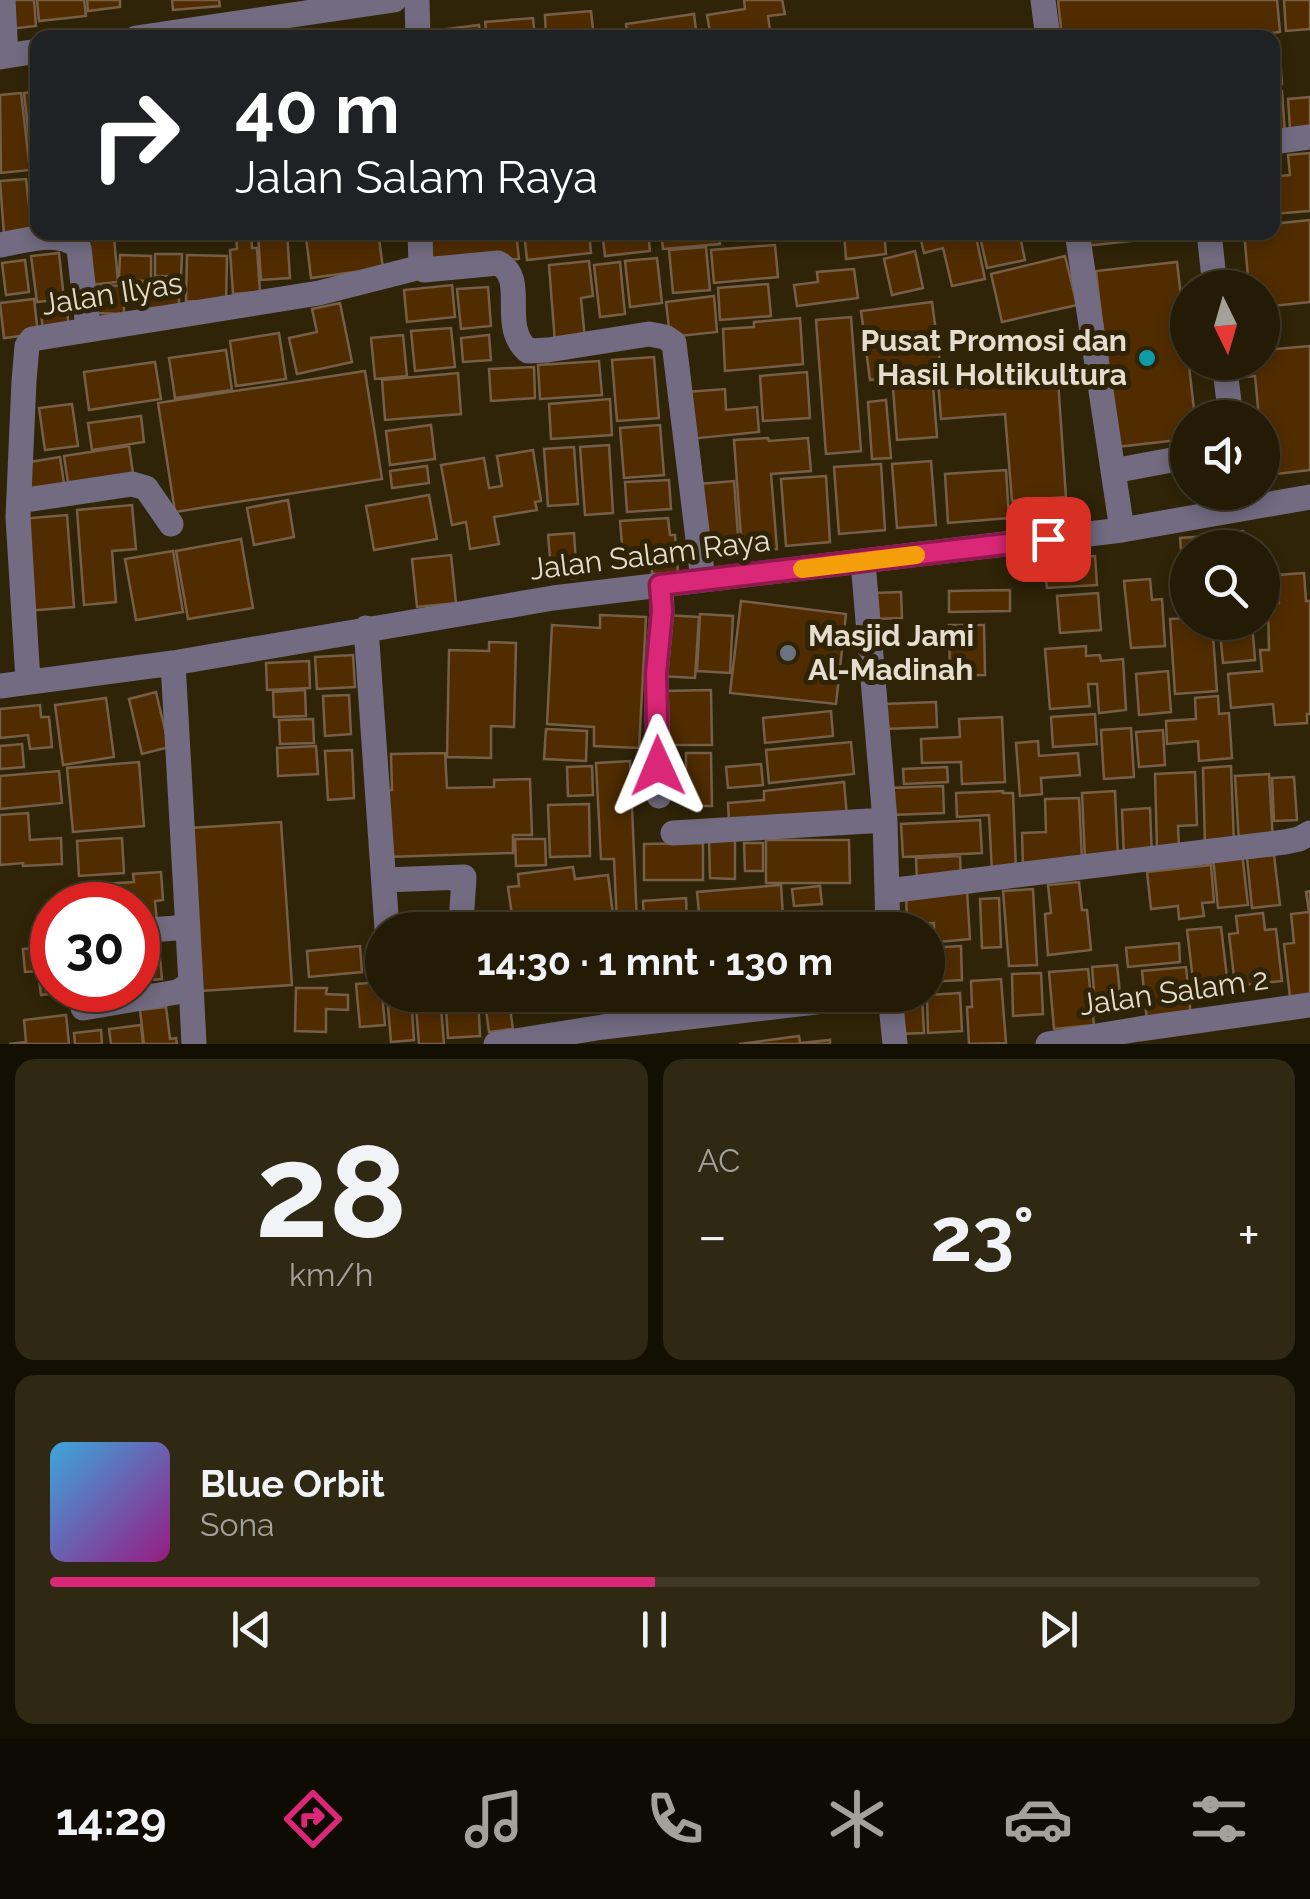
<!DOCTYPE html>
<html lang="id">
<meta charset="utf-8">
<style>
body{margin:0;font-family:Raleway,sans-serif;background:#2f2813;color:#f1f3f6;height:100vh;display:flex;flex-direction:column;font-size:38px;white-space:nowrap}
*{box-sizing:border-box;margin:0}
p{font-size:32px;color:#a3a19a}
.icon{flex:none;width:55px;height:55px;fill:none;stroke:currentColor;stroke-width:2;stroke-linecap:round;stroke-linejoin:round}
.map{position:relative;height:1044px;overflow:hidden}
.panel{display:flex;flex-direction:column;gap:15px;padding:15px;background:#130f03;flex:1}
.panel>*{flex:none}
.guide{position:absolute;left:30px;top:30px;width:1250px;height:210px;border-radius:20px;box-shadow:0 5px 15px #0003,0 0 0 2px #403927;background:#202124;color:#fff;overflow:hidden}
.needle{width:65px;rotate:175deg}
.fabs{position:absolute;left:1170px;top:270px;display:grid;gap:20px}
.fabs a{display:grid;place-items:center;width:110px;height:110px;border-radius:50%;background:#231b05;box-shadow:0 5px 15px #0003,0 0 0 2px #403927;font-size:50px}
.speed{position:absolute;left:30px;top:882px;display:flex;gap:20px;font-size:50px;font-weight:700;text-align:center}
.speed>*{display:grid;place-content:center;width:130px;height:130px;border-radius:50%;background:#231b05;box-shadow:0 5px 15px #0003,0 0 0 2px #403927;line-height:1}
.speed .limit{border:15px solid #d22;background:#fff;color:#111}
.pin{position:absolute;display:grid;place-items:center;width:85px;height:85px;color:#fff;margin:-42px;border-radius:20px;box-shadow:0 5px 15px #0006}
.me{position:absolute;width:110px;margin:-55px;rotate:359deg;stroke-linejoin:round;filter:drop-shadow(0 0 8px #0008)}
.turn{display:flex;align-items:center;gap:35px;height:210px;padding:0 40px;font-size:45px}
.turn .icon{width:130px;height:130px;stroke-width:2.5}
.turn b{display:block;font-size:70px;line-height:85px}
.big{font-size:75px;font-weight:700;line-height:1.1}
.panel .tile{flex:1;display:flex;flex-direction:column;justify-content:center;gap:15px;min-width:0;padding:0 35px;border-radius:20px;background:#2f2813}
.panel .dial{align-items:center;gap:0}
.dial b{font-size:130px;line-height:1}
.song{display:flex;align-items:center;gap:30px}
.cover{width:120px;height:120px;border-radius:15px;background:linear-gradient(135deg,hsl(200 70% 55%),hsl(310 70% 35%))}
.played{height:10px;border-radius:5px;background:linear-gradient(90deg,#db2777 50%,#403927 50%)}
.keys{display:flex;justify-content:space-around;direction:ltr}
.heat{display:flex;justify-content:space-between;align-items:center;font-size:55px;direction:ltr}
.panel .tiles{flex:1;display:grid;gap:15px;grid-template-columns:1fr 1fr}
.tile:last-child{grid-column:span 2}
.trip{position:absolute;left:365px;top:912px;width:580px;height:100px;border-radius:50px;background:#231b05;box-shadow:0 5px 15px #0003,0 0 0 2px #403927;font-weight:700;line-height:100px;text-align:center}
.tabs{display:flex;height:160px;justify-content:space-around;align-items:center;background:#0e0b02;color:#a3a19a}
.tabs .icon{width:70px;height:70px}
.tabs .current{color:#db2777}
.tabs b{font-size:45px;color:#f1f3f6}
.map>svg:first-child{display:block}
.building{fill:#512c00;stroke:#765e47;stroke-width:2.5}
.lines{fill:none;stroke-linecap:round;stroke-linejoin:round}
.minor{stroke:#726b81;stroke-width:25}
.route-casing{stroke:#8e194d;stroke-width:25}
.route{stroke:#db2777;stroke-width:18}
.slow{stroke:#f59e0b;stroke-width:18}
.culture-dot{fill:#0f9aa8;stroke:#2f2407;stroke-width:4}
.worship-dot{fill:#6b7280;stroke:#2f2407;stroke-width:4}
.labels{text-anchor:middle;stroke-width:10;stroke-linejoin:round;paint-order:stroke}
.street-label{font-size:30px;fill:#e5dece;stroke:#2f2407}
.poi-label{font-size:30px;font-weight:bold;fill:#e5dece;stroke:#2f2407;text-anchor:end}
</style>
<div class="map">
<svg width="1310" height="1044" viewBox="0 0 1310 1044">
<rect width="100%" height="100%" fill="#2f2407"/>
<path class="building" d="M5,0h29l2,26 -28,3z
M37,0h47l2,16 -47,5z
M87,0h33v7l-32,4z
M172,0h47l1,6 -47,4z
M744,0h38l3,14 -17,2 3,22h-60l-4,-23 38,-6z
M1058,0h219l3,32 -51,6h-167z
M1284,0h26v29l-24,2z
M591,11l3,27h-48l-1,-23z
M694,14l3,24h-69l-2,-14z
M533,18l2,20h-48l-2,-16z
M479,25l1,13h-57v-6z
M1279,42l3,42h-10v-41z
M38,91v72l-6,1 -8,-71z
M1272,91h10l3,43h-13z
M21,93l9,77 -29,3 -1,-78z
M1310,97v30l-20,2 -2,-30z
M1310,153v58l-38,3v-37l18,-2 -2,-20z
M26,179l6,53 -28,3 -4,-54z
M1310,220v82l-48,5v-19h-13l-5,-56h28v-8z
M236,232h15l1,16h5l3,44 -27,2 -3,-44 7,-1z
M258,232h29l3,46 -29,2z
M325,232h53l5,36 -72,10 -5,-41 19,-3z
M489,232h27l3,27 -93,9 -3,-29z
M524,232h65l2,21 -64,7z
M602,232h46l2,19 -45,5z
M661,232h58l1,12 -57,5z
M844,232h40l2,22 -40,5z
M919,232h56l10,47 -33,7 -9,-38 -19,5z
M979,232h40l6,28 -38,8z
M1084,232h85v5l-83,9z
M114,237l4,45 -30,3 -4,-45z
M775,245l3,32 -64,6 -3,-33z
M706,247l4,43 -37,3 -4,-43z
M915,251l8,37 -31,7 -8,-36z
M59,253l5,46 -27,3 -6,-46z
M155,254h27l-1,22h-26z
M120,255l31,1v25l-32,-1z
M187,255l40,1 -1,46 -40,-1z
M1065,256l12,49 -75,17 -11,-48z
M657,258l5,45 -32,4 -5,-46z
M25,260l4,32 -23,3 -4,-32z
M589,261l4,35 -12,2 4,42 -30,3 -6,-78z
M620,262l5,52 -25,3 -6,-52z
M1177,262l18,156h-7v21l-72,8 -20,-176z
M854,269l4,29 -61,8 -3,-21 24,-3 -1,-10z
M141,282l38,1v25h-38z
M768,284l3,32 -51,4 -2,-32z
M96,285l28,1v28l-28,-1z
M452,285l3,32 -48,5 -3,-32z
M488,287l3,39 -30,3 -4,-40z
M714,296l3,36 -47,5 -4,-35z
M34,299l4,35 -34,4 -4,-35z
M932,302l9,68 -71,10 -9,-69z
M340,303l12,59 -55,12 -8,-36 28,-6 -5,-23z
M67,309l2,20 -26,3 -2,-20z
M851,317l10,134 -35,3 -10,-134z
M800,318l3,46 -78,7 -2,-42 31,-2v-5z
M451,328l4,39 -40,4 -4,-40z
M1263,329l2,21 45,-4v124l-43,5 -5,-57h-3l-4,-42 -20,2 -2,-16h29z
M279,333l7,46 -50,7 -6,-45z
M403,335l4,41 -32,3 -4,-41z
M489,335l2,25 -28,2 -2,-24z
M226,350l6,40 -57,8 -6,-40z
M654,357l5,61 -42,3 -5,-61z
M599,361l3,34 -62,4 -2,-34z
M155,362l6,37 -72,11 -5,-38z
M1057,366l9,131 -54,4 -7,-87 -64,5 -3,-39 65,-5 -1,-5z
M534,367l1,31 -44,3 -2,-32z
M365,371l17,108 -207,33 -17,-109z
M807,372l3,46 -47,3 -3,-45z
M458,373l3,41 -76,6 -3,-40z
M933,385l4,52 -40,3 -4,-52z
M725,389l1,21 31,-3 2,25 -69,7 -3,-47z
M610,399l2,36 -61,4 -2,-35z
M886,400l5,58 -19,1 -4,-57z
M72,404l6,42 -33,4 -6,-42z
M141,416l3,26 -52,8 -4,-27z
M431,425l4,34 -45,6 -4,-34z
M660,425l4,50 -40,3 -4,-50z
M768,438l1,3 39,-3 3,33 -40,3 6,75 -35,3 -8,-112z
M609,445l4,68 -28,2 -5,-68z
M129,446l5,34 -65,9 -5,-33z
M574,447l4,57 -30,2 -4,-57z
M533,450l8,51 -6,1 2,8 -43,7 5,27 -29,5 -4,-27 -14,3 -11,-60 43,-7 5,30 13,-2 -5,-30z
M60,457l5,33 -36,6 -5,-33z
M931,461l5,64 -39,3 -5,-64z
M881,464l4,66 -46,4 -5,-67z
M427,466l2,17 -37,5 -2,-17z
M1006,470l3,48 -61,5 -3,-49z
M826,476l4,66 -44,4 -5,-67z
M669,480l2,29 -44,3 -2,-30z
M734,481l4,55 -35,3 -4,-55z
M429,495l8,44 -63,11 -8,-44z
M288,500l6,37 -40,8 -7,-37z
M132,505l4,44 -24,2 4,51 -32,3 -7,-95z
M67,515l7,92 -47,4 -7,-92z
M668,518l2,17h5l3,38 -26,1 -1,-20 -28,2 -3,-35z
M1243,531l1,17h-27l-1,-15z
M574,533l3,45 -25,2 -4,-45z
M1208,536v12h-20v26h-5l-3,-36z
M241,539l12,69 -65,11 -12,-68z
M173,551l10,61 -47,8 -11,-61z
M451,555l5,48 -39,4 -5,-48z
M1095,556l2,29 -50,3 -3,-28z
M1304,573l2,28h4v113h-3v9l-32,2 -2,-21 -42,4 -3,-34 34,-3 -2,-21h9l-1,-46 11,-1 -2,-28z
M1150,579l2,21 10,-1 3,47 -34,2 -7,-67z
M1010,590v21l-61,1v-21z
M901,592l1,26 -28,1 -1,-26z
M1098,593l3,37 -41,3 -3,-37z
M741,601l105,13 -10,90 -106,-11z
M700,614l33,2 -3,57 -33,-2z
M600,615l46,2 -7,131 -45,-2v-19l-47,-3 5,-99 48,3z
M664,615l35,2 -4,61 -35,-2z
M1188,618v4h24l5,69 -42,3 -5,-75z
M1219,622h33l3,38 -32,3z
M949,625h35l1,50 -35,1z
M489,642l27,1 -2,84 -23,-1v32l-44,-1 2,-107 40,1z
M1086,646v10l14,-1 1,6 22,-2 3,51 -27,3 -2,-29h-9l2,22 -40,3 -5,-60z
M353,655l2,32 -38,2 -2,-32z
M309,661l1,27 -43,2 -1,-27z
M1168,671l3,41 -32,3 -3,-41z
M305,690l1,26 -32,1 -1,-25z
M711,690l1,55h-48l-1,-54z
M156,692l13,55 -27,7 -13,-55z
M349,695l2,39 -26,2 -2,-40z
M1218,696l1,18 10,-1 3,45 -33,3 -1,-20 -31,3 -1,-23 30,-2 -1,-21z
M106,698l8,59 -51,8 -8,-60z
M936,702l1,25 -53,2 -1,-25z
M40,705l1,12h8l3,30 -22,2 -2,-14 -28,3v-29z
M831,711l2,25 -68,7 -2,-25z
M1095,714l2,30 -44,3 -2,-30z
M1002,717l3,65 -43,2 -1,-22 -39,1 -1,-24 39,-2 -1,-18z
M313,719l1,24 -34,1 -1,-24z
M1131,728l3,49 -30,2 -3,-49z
M546,729l41,2 -1,30 -42,-2z
M1163,730l2,35 -26,2 -3,-35z
M1038,741l1,15 39,-3 2,22 -39,3 1,16 -22,2 -4,-53z
M851,742l3,32 -85,9 -3,-33z
M22,744l2,23 -24,2v-23z
M316,746l2,28 -40,2 -1,-28z
M352,750l2,48 -26,2 -3,-49z
M445,753l2,35 47,-1v-7l36,-1 2,56h-19v18l-127,4 -2,-67h8l-1,-36z
M686,753h25l1,53h-26z
M630,761l7,162 -20,1 -3,-65h-13l-5,-96z
M139,762l5,64 -71,6 -6,-64z
M761,764l2,21 -35,3 -2,-21z
M592,766l1,29 -25,1 -1,-29z
M1231,766l3,78 -29,2 -2,-78z
M947,767l1,15 -44,2 -1,-15z
M59,771l3,32 -62,6v-33z
M1195,772l2,53 -19,1 1,22 -22,1 -2,-75z
M1269,774l4,67 -34,2 -4,-67z
M1294,777l3,43 -23,1 -2,-43z
M844,782l3,34 -118,6 -1,-19 36,-3v-9z
M943,786l1,27 -53,2 -1,-27z
M1003,791v2h10l3,78 -24,1 -3,-57 -32,2 -1,-24z
M1115,791l3,67 -33,2 -3,-67z
M1079,798l3,61 -59,8 -1,-34 24,-1 -1,-33z
M589,804l1,52 -40,1 -2,-52z
M1150,808l2,49 -28,1 -2,-48z
M28,813l2,27 31,-2 1,26 -39,2v-3l-23,2v-50z
M980,820l2,33 -79,4 -2,-33z
M281,822l11,163 -91,6 -11,-163z
M122,838l2,35 -45,3 -2,-35z
M515,839h30l1,26 -30,1z
M709,839h26v40l-25,-1z
M766,840h83l1,43h-84z
M703,843v37h-59v-36z
M744,843h19v28h-18z
M1242,853l6,52 -30,3 -5,-52z
M1274,855l6,50 -28,3 -5,-50z
M960,856l1,24 -44,2 -1,-24z
M1211,865l3,37 -12,1 2,13 -25,3 -1,-13 -27,3 -4,-37z
M573,867l2,12 33,-4 7,55h-101l-6,-43 11,-1 -1,-12z
M161,872l2,28 -8,1 2,21 -19,1v-18h-65l-1,-19 62,-4 -1,-8z
M1079,882l3,28h5l4,40 -43,5 -3,-41 6,-1 -3,-28z
M781,885l2,31 -83,7 -3,-31z
M820,886l2,18 -28,2 -2,-17z
M1033,889l4,76 -28,1 -6,-75z
M967,890l3,49 -42,4v-13h-6l12,-1v-6l-27,2 -1,-32z
M1310,891v103l-20,3 -6,-53 10,-1 -3,-29 18,-2 -3,-20z
M686,898l1,26 -43,2 -1,-25z
M999,898l2,49 -19,1 -2,-49z
M1263,913l2,17 11,-1 6,52 -47,5 -6,-52 9,-1 -2,-17z
M850,914l2,16h-38l-1,-13z
M799,917l2,13h-103z
M1221,927l8,67 -34,3 -8,-67z
M1179,943l1,19 -52,5 -2,-19z
M52,946v44l20,1 -31,4 -3,-24 -13,1 -2,-23z
M360,946l2,26 -53,5 -2,-26z
M961,946l1,34 -34,2v-34z
M159,948l3,31 -24,2v-31z
M1117,965l5,47 -26,3 -4,-48z
M1186,967l5,50 -44,4 -5,-50z
M1088,969l6,56 -40,4 -5,-57z
M1041,973l2,41 -30,2 -1,-42z
M1001,979l5,64 -37,1 -2,-37h5l-1,-26z
M381,982l4,43 -25,2 -4,-43z
M296,988h31l-1,6 22,1v15l-22,-1v23l-31,-1z
M960,993l2,38 -34,2 -1,-38z
M387,995h24l3,45 -23,2z
M415,995h25l4,49h-25z
M445,995h33l2,41 -32,2z
M484,995h24l5,34 -24,3z
M922,995l2,38 -26,1 -2,-38z
M166,1007l4,32 6,-1 1,6h-33l-4,-34z
M66,1015l3,29h-60l17,-2 -2,-22z
M141,1025l2,19h-32l-2,-15z
M101,1030l1,14h-27l-1,-11z
M799,1036l1,7 30,-3v4h-91z"/>
<g class="lines">
<path class="minor" d="M3,0l3,56
M417,0l1,38
M1043,0l5,38
M136,38l258,-38
M0,57l38,-6
M1272,142l38,-5
M420,232l1,35 3,3 74,-7c31,16 0,62 30,88l20,-1 101,-16 16,3 9,6 29,237
M1077,232l45,298
M1209,232l6,56
M0,245c24,-4 61,-17 79,3l9,82
M1224,362l7,56
M1113,471l75,-14
M19,501l113,-17 14,4 25,36
M863,562l22,258 3,110
M366,628l21,301 74,-5 3,-47 -80,3
M28,681l-10,-164 6,-136 3,-35 5,-7 287,-46 102,-26
M0,686l173,-23 380,-65 569,-68 188,-33
M659,796l-3,-122 6,-63 -1,-26
M673,833l212,-13
M888,891l397,-49 14,-3 11,-6
M138,931l50,-4
M191,984l3,60
M890,995l5,49
M83,1008l94,-16 14,-8 -18,-321
M496,1044l107,-17 273,-32
M1048,1044l91,-15 171,-24"/>
</g>
<g class="lines">
<defs>
<path id="route" d="M658,766l-2,-92 6,-63 -2,-26 388,-46"/>
</defs>
<use href="#route" class="route-casing"/>
<use href="#route" class="route"/>
<path class="slow" d="M802,569l114,-14"/>
</g>
<circle class="culture-dot" cx="1147" cy="358" r="10"/>
<circle class="worship-dot" cx="788" cy="653" r="10"/>
<g class="labels">
<g class="street-label">
<text transform="translate(112 294) rotate(-9)" y="10">Jalan Ilyas</text>
<text transform="translate(650 555) rotate(-7)" y="10">Jalan Salam Raya</text>
<text transform="translate(1174 992) rotate(-8)" y="10">Jalan Salam 2</text>
</g>
<g class="poi-label">
<text x="1127" y="351">Pusat Promosi dan<tspan x="1127" dy="34">Hasil Holtikultura</tspan></text>
<text x="808" y="646" text-anchor="start">Masjid Jami<tspan x="808" dy="34">Al-Madinah</tspan></text>
</g>
</g>
</svg>
<div class="fabs">
<a><svg class="needle" viewBox="-14 -14 28 28"><path d="M0-13l5 13h-10z" fill="#e53935"/><path d="M0 13l5-13h-10z" fill="#a3a19a"/></svg></a>
<a><svg class="icon" aria-label="sound" viewBox="0 0 24 24"><path d="M4 9h4l5-4v14l-5-4H4zM17 9q2 3 0 6"/></svg></a>
<a><svg class="icon" aria-label="search" viewBox="0 0 24 24"><circle cx="10" cy="10" r="6"/><path d="M15 15l6 6"/></svg></a>
</div>
<div class="speed"><div class="limit">30</div></div>
<div class="pin" style="left:1048px;top:539px;background:#d93025"><svg class="icon" aria-label="arrive" viewBox="0 0 24 24"><path d="M6 21V4h12l-3 4 3 4H6"/></svg></div>
<svg class="me" style="left:658px;top:766px" viewBox="-20 -20 40 40"><path d="M0-17L14 15 0 8-14 15z" fill="#db2777" stroke="#fff" stroke-width="4"/></svg>
<div class="trip">14:30 · 1 mnt · 130 m</div>
<div class="guide">
<div class="turn"><svg class="icon" aria-label="right" viewBox="0 0 24 24"><path d="M7 20v-9h11M14 6l5 5-5 5"/></svg><div><b>40 m</b>Jalan Salam Raya</div></div>
</div>
</div>
<section class="panel">
<div class="tiles">
<div class="tile dial"><b>28</b><p>km/h</p></div>
<div class="tile"><p>AC</p>
<div class="heat"><a>−</a><b class="big">23°</b><a>+</a></div>
</div>
<div class="tile">
<div class="song"><i class="cover"></i><div><b>Blue Orbit</b><p>Sona</p></div></div>
<div class="played"></div>
<div class="keys"><svg class="icon" aria-label="previous" viewBox="0 0 24 24"><path d="M18 5L8 12l10 7zM5 5v14"/></svg><svg class="icon" aria-label="pause" viewBox="0 0 24 24"><path d="M8 5v14M16 5v14"/></svg><svg class="icon" aria-label="next" viewBox="0 0 24 24"><path d="M6 5l10 7-10 7zM19 5v14"/></svg></div>
</div>
</div>
</section>
<nav class="tabs">
<b>14:29</b>
<svg class="icon current" aria-label="directions" viewBox="0 0 24 24"><path d="M12 3l9 9-9 9-9-9zM9 14v-3h6M13 9l2 2-2 2"/></svg>
<svg class="icon" aria-label="music" viewBox="0 0 24 24"><path d="M9 18V5l10-2v13"/><circle cx="6" cy="18" r="3"/><circle cx="16" cy="16" r="3"/></svg>
<svg class="icon" aria-label="phone" viewBox="0 0 24 24"><path d="M5 4h4l2 5-3 2q2 4 5 5l2-3 5 2v4C11 20 4 13 5 4z"/></svg>
<svg class="icon" aria-label="climate" viewBox="0 0 24 24"><path d="M12 3v18M4 7l16 10M4 17L20 7"/></svg>
<svg class="icon" aria-label="car" viewBox="0 0 24 24"><path d="M5 17H2v-5l4-1 3-4h7l3 4 3 1v5h-3M9 17h6M6 11h13"/><circle cx="7" cy="17" r="2"/><circle cx="17" cy="17" r="2"/></svg>
<svg class="icon" aria-label="filters" viewBox="0 0 24 24"><path d="M4 7h16M4 17h16"/><circle cx="9" cy="7" r="2"/><circle cx="15" cy="17" r="2"/></svg>
</nav>
